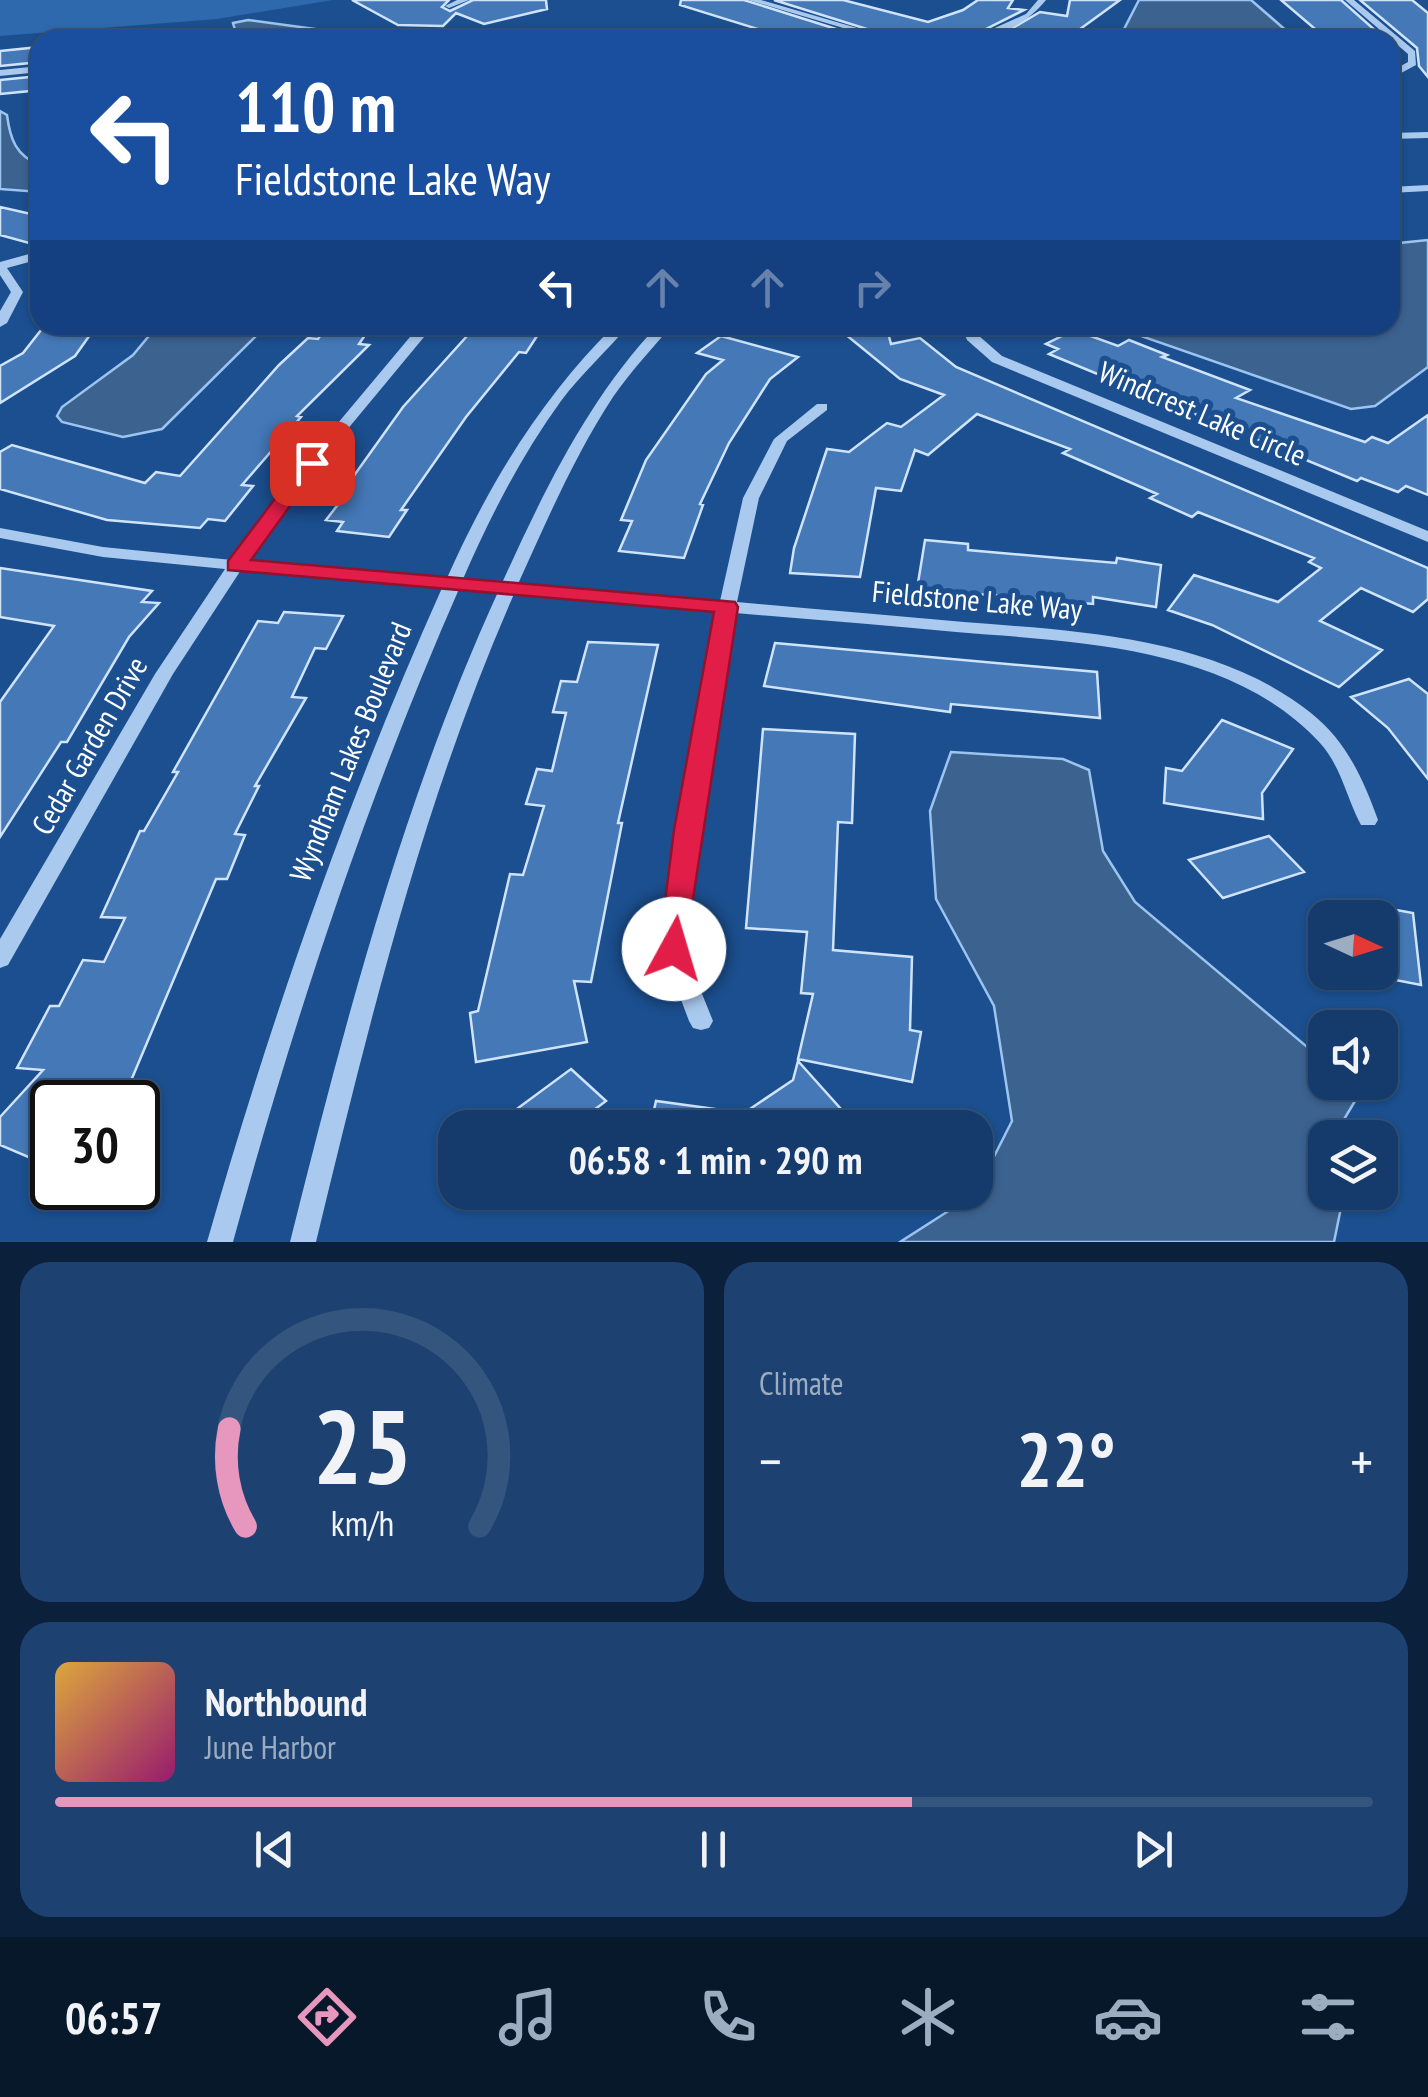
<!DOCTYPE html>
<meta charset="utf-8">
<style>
body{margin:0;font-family:"PT Sans Narrow",sans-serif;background:#1d4271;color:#f1f3f6;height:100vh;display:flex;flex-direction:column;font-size:38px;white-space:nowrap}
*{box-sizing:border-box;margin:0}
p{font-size:32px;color:#9dadc1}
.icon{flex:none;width:55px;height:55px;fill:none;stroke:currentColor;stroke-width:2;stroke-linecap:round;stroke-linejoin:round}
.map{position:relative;height:1242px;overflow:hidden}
.details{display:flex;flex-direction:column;gap:20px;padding:20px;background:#0b203b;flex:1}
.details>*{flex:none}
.banner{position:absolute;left:30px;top:30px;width:1370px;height:305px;border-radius:30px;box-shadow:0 2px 8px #0004,0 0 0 2px #33557e;background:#1a4fa0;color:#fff;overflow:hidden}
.needle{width:65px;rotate:94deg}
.fabs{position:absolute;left:1308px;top:900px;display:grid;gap:20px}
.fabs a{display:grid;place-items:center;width:90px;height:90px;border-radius:20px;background:#143b6b;box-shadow:0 2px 8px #0004,0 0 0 2px #33557e;font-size:50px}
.speed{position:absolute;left:30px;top:1080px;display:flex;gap:20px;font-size:50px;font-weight:700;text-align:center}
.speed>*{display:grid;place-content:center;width:130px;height:130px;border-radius:50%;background:#143b6b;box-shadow:0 2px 8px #0004,0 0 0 2px #33557e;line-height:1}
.speed .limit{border:5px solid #111;border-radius:15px;background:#fff;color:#111}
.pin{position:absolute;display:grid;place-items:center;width:85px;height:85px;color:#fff;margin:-42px;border-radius:20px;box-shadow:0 5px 15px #0006}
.me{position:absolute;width:110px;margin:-55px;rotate:6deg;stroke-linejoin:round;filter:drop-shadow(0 0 8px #0008)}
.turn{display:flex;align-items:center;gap:35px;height:210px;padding:0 40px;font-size:45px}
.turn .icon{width:130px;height:130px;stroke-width:2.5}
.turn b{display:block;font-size:70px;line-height:85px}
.lanes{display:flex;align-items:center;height:95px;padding:0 40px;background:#0003;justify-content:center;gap:50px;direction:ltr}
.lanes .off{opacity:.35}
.big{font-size:75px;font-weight:700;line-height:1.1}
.details .card{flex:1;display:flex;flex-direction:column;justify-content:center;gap:15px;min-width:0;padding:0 35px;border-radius:30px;background:#1d4271}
.details .dial{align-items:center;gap:0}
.dial svg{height:260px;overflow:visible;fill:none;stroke:#33557e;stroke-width:7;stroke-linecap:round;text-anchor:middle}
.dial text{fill:#f1f3f6;stroke:none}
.song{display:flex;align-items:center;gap:30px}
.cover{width:120px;height:120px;border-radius:15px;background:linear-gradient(135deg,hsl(40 70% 55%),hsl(320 70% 35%))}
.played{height:10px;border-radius:5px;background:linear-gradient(90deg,#e797bd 65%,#33557e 65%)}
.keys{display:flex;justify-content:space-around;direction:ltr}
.heat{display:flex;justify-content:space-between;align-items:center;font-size:55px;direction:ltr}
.details .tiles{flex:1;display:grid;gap:20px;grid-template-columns:1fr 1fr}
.card:last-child{grid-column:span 2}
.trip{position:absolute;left:438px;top:1110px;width:555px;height:100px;border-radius:30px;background:#143b6b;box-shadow:0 2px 8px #0004,0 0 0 2px #33557e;font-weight:700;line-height:100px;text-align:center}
.menu{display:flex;height:160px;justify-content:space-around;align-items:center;background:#08182b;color:#9dadc1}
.menu .icon{width:70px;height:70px}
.menu .active{color:#e797bd}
.menu b{font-size:45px;color:#f1f3f6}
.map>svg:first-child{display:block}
.green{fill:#2e69ad}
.water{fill:#3c6290;stroke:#9cc4f0;stroke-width:2.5}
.building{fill:#4478b7;stroke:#cfe3fa;stroke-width:2.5}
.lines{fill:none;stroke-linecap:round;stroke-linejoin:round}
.minor{fill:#a9c9ee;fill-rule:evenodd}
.route{fill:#e11d48;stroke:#92132f;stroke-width:2.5}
.labels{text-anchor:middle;stroke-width:10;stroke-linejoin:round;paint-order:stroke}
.street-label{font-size:30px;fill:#fff;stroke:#1b4f8f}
</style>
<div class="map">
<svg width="1428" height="1242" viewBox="0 0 1428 1242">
<rect width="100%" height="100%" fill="#1b4f8f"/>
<path class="green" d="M0,0h333l-116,19 -217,17z"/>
<path class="water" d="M1139,0h112l46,40h-193l19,-9z
M248,20l148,20h-158l-5,-17z
M0,111l7,4c3,24 9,41 33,50v27l-40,-3z
M1428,240v127l-53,39 -24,3 -213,-74 -13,-10h265v-81z
M158,325h109l-105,104 -39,8 -61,-15 -5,-6 5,-9 71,-52z
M951,752l112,7 26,11 14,81 32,51 190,160v20l16,1 14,18 -15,25 1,11 -16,1v54l19,1 -10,49h-434l75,-48 37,-73 -18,-115 -58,-107 -6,-88z"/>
<path class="building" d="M352,0h97l-7,7 8,4 23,-11h73l1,9 -63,15 -28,-11 -13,13 -45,-1z
M681,0h63l127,40h-78l-113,-35z
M774,0h69l85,22 35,-12 15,-10h35l-5,8 16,2 -60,30h-62z
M1070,0h50l-55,40h-73l48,-28 27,4z
M1281,0h60l45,40h-58z
M1360,0h52l16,13v64l-9,-11 -2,-18z
M40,47v15l-40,4v-15z
M40,76v14l-40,4v-14z
M0,207l40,9v22l-11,5 -29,-8z
M45,325h52l-22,31 -75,47v-37l23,-13z
M328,325h44l-13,19 10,1 -72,71 4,1 -59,68 11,1 -28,35 -17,-2 -8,9 -93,-8 -107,-31v-37l12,-7 133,38 11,-11 24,4 99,-111 29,-27 10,1z
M477,325h54l-3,7 11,1 -13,20 -7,-1 -53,65 -65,93h6l-18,27 -52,-6 6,-9 -17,-2 17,-22h-5l65,-91z
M834,325h52l5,19 29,-6 36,29 472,201v31l-15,13 -52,-24 -41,33 62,29 -43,37 -127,-62 -44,-15 26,-35 84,27 43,-34 -12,-6 5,-4 -116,-46 -6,5 -42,-19 7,-4 -94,-41 7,-4 -93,-35 -49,41 -13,-5 -14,41 -25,-3 -16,89 -70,-4 4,-25 33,-99 22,3 38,-29 14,4 43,-32 -44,-16z
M1074,330l44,16 11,-6 38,15 -5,2 88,33 -14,8 129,44 7,-5 16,6 40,-28v80l-22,-9 -8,6 -37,-14 -4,3 -308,-127 9,-5 -12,-5z
M721,336l77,21 -28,22 -41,64 -29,61 3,1 -19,53 -65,-7 13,-30 -11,-1 25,-60 60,-86 17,-14 -26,-7z
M925,540l43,4v6l148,13 1,-5 44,7 -5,42 -63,-10v7l-176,-15z
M0,568l152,23 -10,11 17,1 -30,34 -62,105h-6l-61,95v-135l54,-76 -54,-9z
M284,612l59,4 -17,33 -11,-1 -23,49 14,1 -51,88h4l-24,48 10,1 -18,44h-11l-94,223h-70v65l-52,-22v-28l43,-47 -26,-2 33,-62h9l24,-46 21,2 21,-44 -24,-1 39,-86h4l34,-59h-5l85,-151 20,2z
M588,642l70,3 -40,178h4l-31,159 -17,-1 13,61 -111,20 -6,-49 8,-2 32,-137 13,1 21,-69 -18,-2 11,-35 15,2 14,-58 -13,-1 8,-31 16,1z
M775,643l322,29 3,46 -149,-14 -1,8 -186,-26z
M1409,679l19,15v85l-40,-51 -37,-31z
M1222,720l71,29 -31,44 1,26 -99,-16 2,-35 16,3z
M763,729l92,5 -3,89 -14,-1 -5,128 79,7 -2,73 11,2 -9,50 -114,-23 15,-65 -12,-1 6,-61 -61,-4z
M1269,836l35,36 -81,26 -34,-38z
M1380,907l33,6 8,72 -41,-8z
M798,1061l60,67h-102l-6,-8v8h-100l6,-27 88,12 49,-33z
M571,1069l35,32 -20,15 11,12h-106z"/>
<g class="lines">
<path class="minor" d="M457,0h12l-20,8 -4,-2z
M748,0h13l137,40h-14z
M1038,0h8c-17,22 -50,40 -78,40l58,-26z
M1345,0h9l61,51 1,14 -26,14v-7l18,-10v-8z
M40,66v6l-40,4v-6z
M1428,132v6l-38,1v-6z
M1428,185v6l-38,2v-6z
M40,251v8l-33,9 16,24 -16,31 -7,4v-16l11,-19 -11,-17v-13z
M420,325h14l-117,141 -70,95 200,17c42,-94 94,-180 168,-253h14c-22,26 -48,49 -68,76 -40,55 -71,116 -98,178l39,4c42,-92 86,-184 156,-258h14c-20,24 -41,46 -59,72 -38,58 -66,123 -95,187l202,17 23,-103 31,-59 43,-35h10v6l-40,31 -28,57 -22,104c75,7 151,13 227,20 115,9 252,15 347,91 35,28 52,65 67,107l-3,5h-14c-15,-28 -19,-57 -41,-82 -89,-97 -242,-101 -364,-111 -74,-7 -148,-13 -221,-19l-38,217 -13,119 29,72 -4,7 -8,2 -8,-2 -4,-7 -27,-72 15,-119 41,-219 -204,-17c-91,207 -145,429 -198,648h-26c55,-220 113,-442 208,-650l-39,-3c-93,212 -165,430 -226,653h-26c64,-224 140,-442 235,-654l-201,-18 -68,104 -165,291 -8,3v-29l155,-265 70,-105 -122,-12 -103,-19v-10l103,19 129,13 75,-100z
M961,325h14l3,10 24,21 426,175v11l-436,-180 -25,-22z"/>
</g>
<path class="route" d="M312,457l9,6 -70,97 484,42 3,5 -54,350h-21l-4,-8 15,-119 40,-218 -486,-42v-9l77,-102z"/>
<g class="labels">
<g class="street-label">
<text transform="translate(1202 414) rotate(23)" y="10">Windcrest Lake Circle</text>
<text transform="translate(977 601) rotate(5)" y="10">Fieldstone Lake Way</text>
<text transform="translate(90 746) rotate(-60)" y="10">Cedar Garden Drive</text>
<text transform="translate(351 752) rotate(-68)" y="10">Wyndham Lakes Boulevard</text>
</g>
</g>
</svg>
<div class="fabs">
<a><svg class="needle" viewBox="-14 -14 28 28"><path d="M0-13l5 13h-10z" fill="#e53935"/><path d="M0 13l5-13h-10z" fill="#9dadc1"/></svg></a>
<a><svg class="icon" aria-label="sound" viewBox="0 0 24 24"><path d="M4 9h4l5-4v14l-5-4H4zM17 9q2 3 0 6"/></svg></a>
<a><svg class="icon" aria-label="layers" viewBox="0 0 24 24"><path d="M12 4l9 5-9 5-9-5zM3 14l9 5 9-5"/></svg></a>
</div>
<div class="speed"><div class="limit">30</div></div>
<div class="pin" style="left:312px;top:463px;background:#d93025"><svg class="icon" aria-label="arrive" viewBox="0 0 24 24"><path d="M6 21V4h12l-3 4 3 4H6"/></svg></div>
<svg class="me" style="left:674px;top:949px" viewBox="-20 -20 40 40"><circle r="19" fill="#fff"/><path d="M0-13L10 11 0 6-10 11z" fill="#e11d48"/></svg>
<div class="trip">06:58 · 1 min · 290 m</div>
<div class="banner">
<div class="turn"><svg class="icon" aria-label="left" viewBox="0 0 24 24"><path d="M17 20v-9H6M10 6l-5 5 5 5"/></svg><div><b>110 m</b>Fieldstone Lake Way</div></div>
<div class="lanes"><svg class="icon" aria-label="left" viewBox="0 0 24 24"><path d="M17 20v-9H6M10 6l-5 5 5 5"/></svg><svg class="icon off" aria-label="ahead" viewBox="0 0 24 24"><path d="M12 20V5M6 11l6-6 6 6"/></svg><svg class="icon off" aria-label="ahead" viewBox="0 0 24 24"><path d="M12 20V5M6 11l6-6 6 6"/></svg><svg class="icon off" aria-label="right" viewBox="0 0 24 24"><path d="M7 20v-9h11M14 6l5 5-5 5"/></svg></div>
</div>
</div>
<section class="details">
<div class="tiles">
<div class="card dial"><svg viewBox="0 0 100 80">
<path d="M14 69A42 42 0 1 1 86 69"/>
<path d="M14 69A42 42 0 0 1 9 39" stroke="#e797bd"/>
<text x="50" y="56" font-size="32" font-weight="700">25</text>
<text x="50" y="72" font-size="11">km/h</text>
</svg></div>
<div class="card"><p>Climate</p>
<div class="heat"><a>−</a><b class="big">22°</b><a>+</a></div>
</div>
<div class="card">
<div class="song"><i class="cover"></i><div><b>Northbound</b><p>June Harbor</p></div></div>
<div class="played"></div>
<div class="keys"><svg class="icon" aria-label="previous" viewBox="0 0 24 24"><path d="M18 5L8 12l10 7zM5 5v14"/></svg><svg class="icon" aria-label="pause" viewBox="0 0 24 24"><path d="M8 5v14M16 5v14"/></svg><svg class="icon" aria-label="next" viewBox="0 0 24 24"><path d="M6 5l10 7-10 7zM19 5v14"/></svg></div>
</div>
</div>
</section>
<nav class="menu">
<b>06:57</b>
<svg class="icon active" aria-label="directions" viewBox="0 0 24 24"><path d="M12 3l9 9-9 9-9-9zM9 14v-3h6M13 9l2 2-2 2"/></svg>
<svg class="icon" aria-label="music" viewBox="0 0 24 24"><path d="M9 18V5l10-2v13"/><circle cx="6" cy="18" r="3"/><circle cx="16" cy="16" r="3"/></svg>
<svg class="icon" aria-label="phone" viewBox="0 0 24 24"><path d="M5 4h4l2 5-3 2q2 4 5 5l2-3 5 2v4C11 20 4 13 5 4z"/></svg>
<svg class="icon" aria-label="climate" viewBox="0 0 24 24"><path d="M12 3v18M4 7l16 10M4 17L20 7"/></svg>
<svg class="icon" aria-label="car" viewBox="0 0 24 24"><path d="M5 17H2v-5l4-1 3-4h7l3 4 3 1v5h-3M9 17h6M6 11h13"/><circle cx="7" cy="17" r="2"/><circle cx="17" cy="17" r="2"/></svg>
<svg class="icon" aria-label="filters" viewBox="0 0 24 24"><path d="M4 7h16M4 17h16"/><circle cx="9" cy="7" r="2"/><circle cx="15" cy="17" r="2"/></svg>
</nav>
